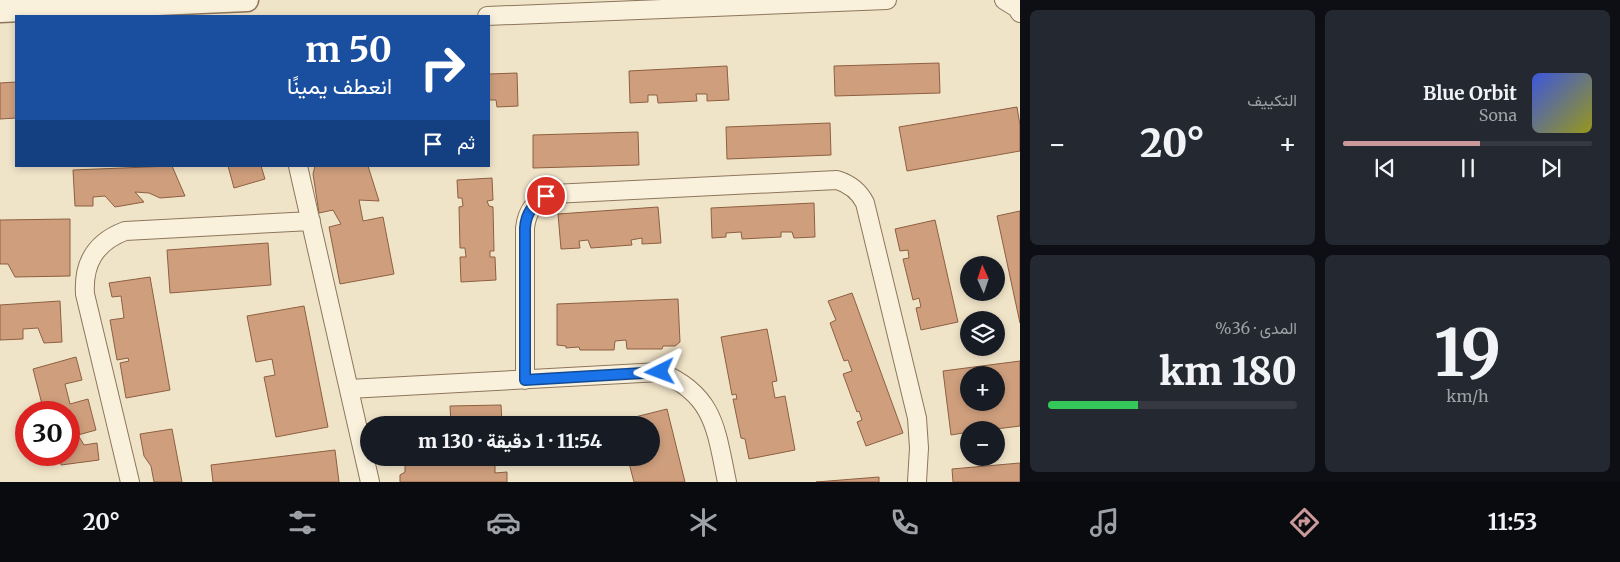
<!DOCTYPE html>
<html lang="ar">
<meta charset="utf-8">
<style>
body{margin:0;font-family:Merriweather,Vazirmatn,serif;background:#242831;color:#f1f3f6;direction:rtl;height:100vh;display:flex;flex-direction:column;font-size:19px;white-space:nowrap}
*{box-sizing:border-box;margin:0}
p{font-size:16px;color:#9ea1a6}
.icon{flex:none;width:28px;height:28px;fill:none;stroke:currentColor;stroke-width:2;stroke-linecap:round;stroke-linejoin:round}
.map{position:relative;flex:1;overflow:hidden;direction:ltr}
.drawer{display:flex;flex-direction:column;gap:10px;padding:10px;background:#0d0f14;width:600px}
.drawer>*{flex:none}
.top-card{position:absolute;left:15px;top:15px;width:475px;height:152px;border-radius:0px;box-shadow:0 2px 8px #0003;direction:rtl;background:#1a4fa0;color:#fff;overflow:hidden}
.needle{width:32px;rotate:357deg}
.tools{position:absolute;left:960px;top:256px;display:grid;gap:10px}
.tools a{display:grid;place-items:center;width:45px;height:45px;border-radius:50%;background:#171b24;box-shadow:0 2px 8px #0003;font-size:25px}
.speed{position:absolute;left:15px;top:401px;display:flex;gap:10px;font-size:25px;font-weight:700;text-align:center}
.speed>*{display:grid;place-content:center;width:65px;height:65px;border-radius:50%;background:#171b24;box-shadow:0 2px 8px #0003;line-height:1}
.speed .limit{border:8px solid #d22;background:#fff;color:#111}
.pin{position:absolute;display:grid;place-items:center;width:42px;height:42px;color:#fff;margin:-21px;border:2px solid #fff;border-radius:50%;box-shadow:0 1px 5px #0007}
.me{position:absolute;width:55px;margin:-28px;rotate:267deg;stroke-linejoin:round;filter:drop-shadow(0 0 4px #0008)}
.turn{display:flex;align-items:center;gap:18px;height:105px;padding:0 15px;font-size:22px}
.turn .icon{width:65px;height:65px;stroke-width:2.5}
.turn b{display:block;font-size:35px;line-height:42px}
.then{display:flex;align-items:center;height:48px;padding:0 15px;background:#0003;gap:10px;font-size:19px}
.big{font-size:38px;font-weight:800;line-height:1.1}
.drawer .tile{flex:1;display:flex;flex-direction:column;justify-content:center;gap:8px;min-width:0;padding:0 18px;border-radius:8px;background:#242831}
.drawer .dial{align-items:center;gap:0}
.dial b{font-size:65px;line-height:1}
.song{display:flex;align-items:center;gap:15px}
.cover{width:60px;height:60px;border-radius:8px;background:linear-gradient(135deg,hsl(230 70% 55%),hsl(60 70% 35%))}
.played{height:5px;border-radius:2px;background:linear-gradient(90deg,#cc999b 55%,#363941 55%)}
.keys{display:flex;justify-content:space-around;direction:ltr}
.heat{display:flex;justify-content:space-between;align-items:center;font-size:28px;direction:ltr}
.charge{height:8px;border-radius:4px;background:linear-gradient(90deg,#34c759 36%,#363941 0)}
.drawer .tiles{flex:1;display:grid;gap:10px;grid-template-columns:repeat(2,1fr)}
.trip{position:absolute;left:360px;top:416px;width:300px;height:50px;border-radius:25px;background:#171b24;box-shadow:0 2px 8px #0003;font-weight:800;line-height:50px;text-align:center;direction:rtl}
.tab-bar{display:flex;height:80px;justify-content:space-around;align-items:center;background:#090b0e;color:#9ea1a6}
.tab-bar .icon{width:35px;height:35px}
.tab-bar .selected{color:#cc999b}
.tab-bar b{font-size:22px;color:#f1f3f6}
main{display:flex;flex:1;min-height:0}
.map>svg:first-child{display:block}
.building{fill:#cf9f7d;stroke:#8d5f41;fill-rule:evenodd}
.lines{fill:none;stroke-linecap:round;stroke-linejoin:round}
.minor-casing{stroke:#8d765c;stroke-width:20}
.tertiary-casing{stroke:#8d765c;stroke-width:25}
.minor{stroke:#faf1dc;stroke-width:18}
.tertiary{stroke:#faf1dc;stroke-width:22}
.route-casing{stroke:#114b97;stroke-width:12}
.route{stroke:#1a73e8;stroke-width:9}
</style>
<main>
<section class="drawer">
<div class="tiles">
<div class="tile">
<div class="song"><i class="cover"></i><div><b>Blue Orbit</b><p>Sona</p></div></div>
<div class="played"></div>
<div class="keys"><svg class="icon" aria-label="previous" viewBox="0 0 24 24"><path d="M18 5L8 12l10 7zM5 5v14"/></svg><svg class="icon" aria-label="pause" viewBox="0 0 24 24"><path d="M8 5v14M16 5v14"/></svg><svg class="icon" aria-label="next" viewBox="0 0 24 24"><path d="M6 5l10 7-10 7zM19 5v14"/></svg></div>
</div>
<div class="tile"><p>التكييف</p>
<div class="heat"><a>−</a><b class="big">20°</b><a>+</a></div>
</div>
<div class="tile dial"><b>19</b><p>km/h</p></div>
<div class="tile"><p>المدى · 36%</p><b class="big">180 km</b><div class="charge"></div></div>
</div>
</section>
<div class="map">
<svg width="1020" height="482" viewBox="0 0 1020 482">
<rect width="100%" height="100%" fill="#f0e4c8"/>
<path class="building" d="M939,63l1,30 -105,3 -1,-30z
M727,66l2,34 -22,1v-7h-11l1,7 -39,2 -1,-8h-9v7l-18,1 -1,-32z
M517,73l1,33 -21,1 -1,-7h-7v-26z
M16,82v36l-16,1v-36z
M1017,107l3,18v26l-113,20 -8,-44z
M830,123l1,32 -104,4 -1,-32z
M638,132l1,33 -106,3v-33z
M172,166l13,30 -25,2 -11,-5 -14,-1 9,10 -29,5 -10,-11 -12,1v9h-18l-2,-36z
M228,166h33l4,13 -31,9z
M315,166h53l11,35 -20,-1 4,21 20,-4 11,57 -54,10 -11,-57 12,-3 -8,-14 -14,3 -6,-39z
M492,178l1,22 -6,1 2,5 4,1 1,44h-4v6h5l1,23 -35,2 -1,-25h6l-1,-9h-5l-1,-41 4,-1 -1,-8h-4l-1,-18z
M814,203l1,34 -21,1 -2,-6h-11v5l-39,2 -1,-7 -15,1v4l-14,1 -1,-30z
M658,207l3,36 -19,1v-6l-11,2 1,5 -41,3 -3,-8 -9,1 1,7 -19,1 -3,-35z
M1020,211v112l-23,-107z
M70,219v57l-55,1 -7,-13h-8v-44z
M935,220l23,102 -37,8 -5,-22 5,-1 -2,-9 -6,2 -10,-41 6,-1 -1,-8 -8,1 -5,-22z
M268,243l3,42 -101,8 -3,-43z
M150,277l20,113 -44,8 -6,-35 9,-2 -1,-3 -11,2 -7,-40 14,-2 -3,-22 -9,1 -3,-14z
M852,293l51,140 -37,13 -9,-24 5,-2 -3,-9 -2,1 -14,-38 9,-3 -4,-11 -4,1 -14,-38 6,-3 -8,-19z
M678,299l2,43 -5,4h-12l-1,3h-35l-1,-9 -11,1 -1,9h-34l-1,-3 -13,1v-2l-9,-1v-41z
M60,301l2,41 -18,1 -6,-15 -15,1v10l-23,1v-35z
M304,306l24,121 -52,10 -12,-60 11,-2 -3,-16 -16,3 -9,-46z
M767,329l10,52 -5,1 3,16 10,-2 10,54 -46,9 -4,-20 -4,-1 -8,-39h4l-1,-5 -4,1 -11,-58z
M76,357l6,23 -17,4 5,20 18,-5 8,31 -18,5 6,10 13,-2 2,17 -38,5 -1,-10h9v-43h-25l-11,-43z
M1020,361v65l-32,4h-19v2l-18,3 -8,-64zM969,375h27v27h-27z
M501,405l1,17 -8,1v2h-43l-1,-19z
M667,409l18,73h-51l-5,-19 24,-6 -2,-7v-25h-14l-2,-8z
M172,429l10,53h-28l-3,-16 -7,-10 -4,-22z
M335,450l4,32h-126l-2,-17z
M401,458h94v15l12,-1v10h-107v-7l5,-3v-9h-4z
M1020,463v19h-67l-1,-13z
M879,477v5h-63z"/>
<g class="lines">
<defs>
<path id="minor" d="M1004,0l13,8 3,5
M487,16l400,-16
M298,166l72,316
M525,380v-152c2,-18 11,-29 28,-34l284,-14c13,4 22,11 28,23l52,215 2,30 -2,34
M349,389l311,-17c55,23 56,58 67,110
M130,482l-45,-188c-2,-31 11,-52 40,-63l186,-10"/>
<path id="tertiary" d="M0,11l247,-11"/>
</defs>
<use href="#minor" class="minor-casing"/>
<use href="#tertiary" class="tertiary-casing"/>
<use href="#minor" class="minor"/>
<use href="#tertiary" class="tertiary"/>
</g>
<g class="lines">
<defs>
<path id="route" d="M546,196c-13,8 -20,17 -21,32v152l135,-8"/>
</defs>
<use href="#route" class="route-casing"/>
<use href="#route" class="route"/>
</g>
</svg>
<div class="tools">
<a><svg class="needle" viewBox="-14 -14 28 28"><path d="M0-13l5 13h-10z" fill="#e53935"/><path d="M0 13l5-13h-10z" fill="#9ea1a6"/></svg></a>
<a><svg class="icon" aria-label="layers" viewBox="0 0 24 24"><path d="M12 4l9 5-9 5-9-5zM3 14l9 5 9-5"/></svg></a>
<a>+</a>
<a>−</a>
</div>
<div class="speed"><div class="limit">30</div></div>
<div class="pin" style="left:546px;top:196px;background:#d93025"><svg class="icon" aria-label="arrive" viewBox="0 0 24 24"><path d="M6 21V4h12l-3 4 3 4H6"/></svg></div>
<svg class="me" style="left:660px;top:372px" viewBox="-20 -20 40 40"><path d="M0-17L14 15 0 8-14 15z" fill="#1a73e8" stroke="#fff" stroke-width="4"/></svg>
<div class="trip">11:54 · 1 دقيقة · 130 m</div>
<div class="top-card">
<div class="turn"><svg class="icon" aria-label="right" viewBox="0 0 24 24"><path d="M7 20v-9h11M14 6l5 5-5 5"/></svg><div><b>50 m</b>انعطف يمينًا</div></div>
<div class="then">ثم<svg class="icon" aria-label="arrive" viewBox="0 0 24 24"><path d="M6 21V4h12l-3 4 3 4H6"/></svg></div>
</div>
</div>
</main>
<nav class="tab-bar">
<b>11:53</b>
<svg class="icon selected" aria-label="directions" viewBox="0 0 24 24"><path d="M12 3l9 9-9 9-9-9zM9 14v-3h6M13 9l2 2-2 2"/></svg>
<svg class="icon" aria-label="music" viewBox="0 0 24 24"><path d="M9 18V5l10-2v13"/><circle cx="6" cy="18" r="3"/><circle cx="16" cy="16" r="3"/></svg>
<svg class="icon" aria-label="phone" viewBox="0 0 24 24"><path d="M5 4h4l2 5-3 2q2 4 5 5l2-3 5 2v4C11 20 4 13 5 4z"/></svg>
<svg class="icon" aria-label="climate" viewBox="0 0 24 24"><path d="M12 3v18M4 7l16 10M4 17L20 7"/></svg>
<svg class="icon" aria-label="car" viewBox="0 0 24 24"><path d="M5 17H2v-5l4-1 3-4h7l3 4 3 1v5h-3M9 17h6M6 11h13"/><circle cx="7" cy="17" r="2"/><circle cx="17" cy="17" r="2"/></svg>
<svg class="icon" aria-label="filters" viewBox="0 0 24 24"><path d="M4 7h16M4 17h16"/><circle cx="9" cy="7" r="2"/><circle cx="15" cy="17" r="2"/></svg>
<b>20°</b>
</nav>
